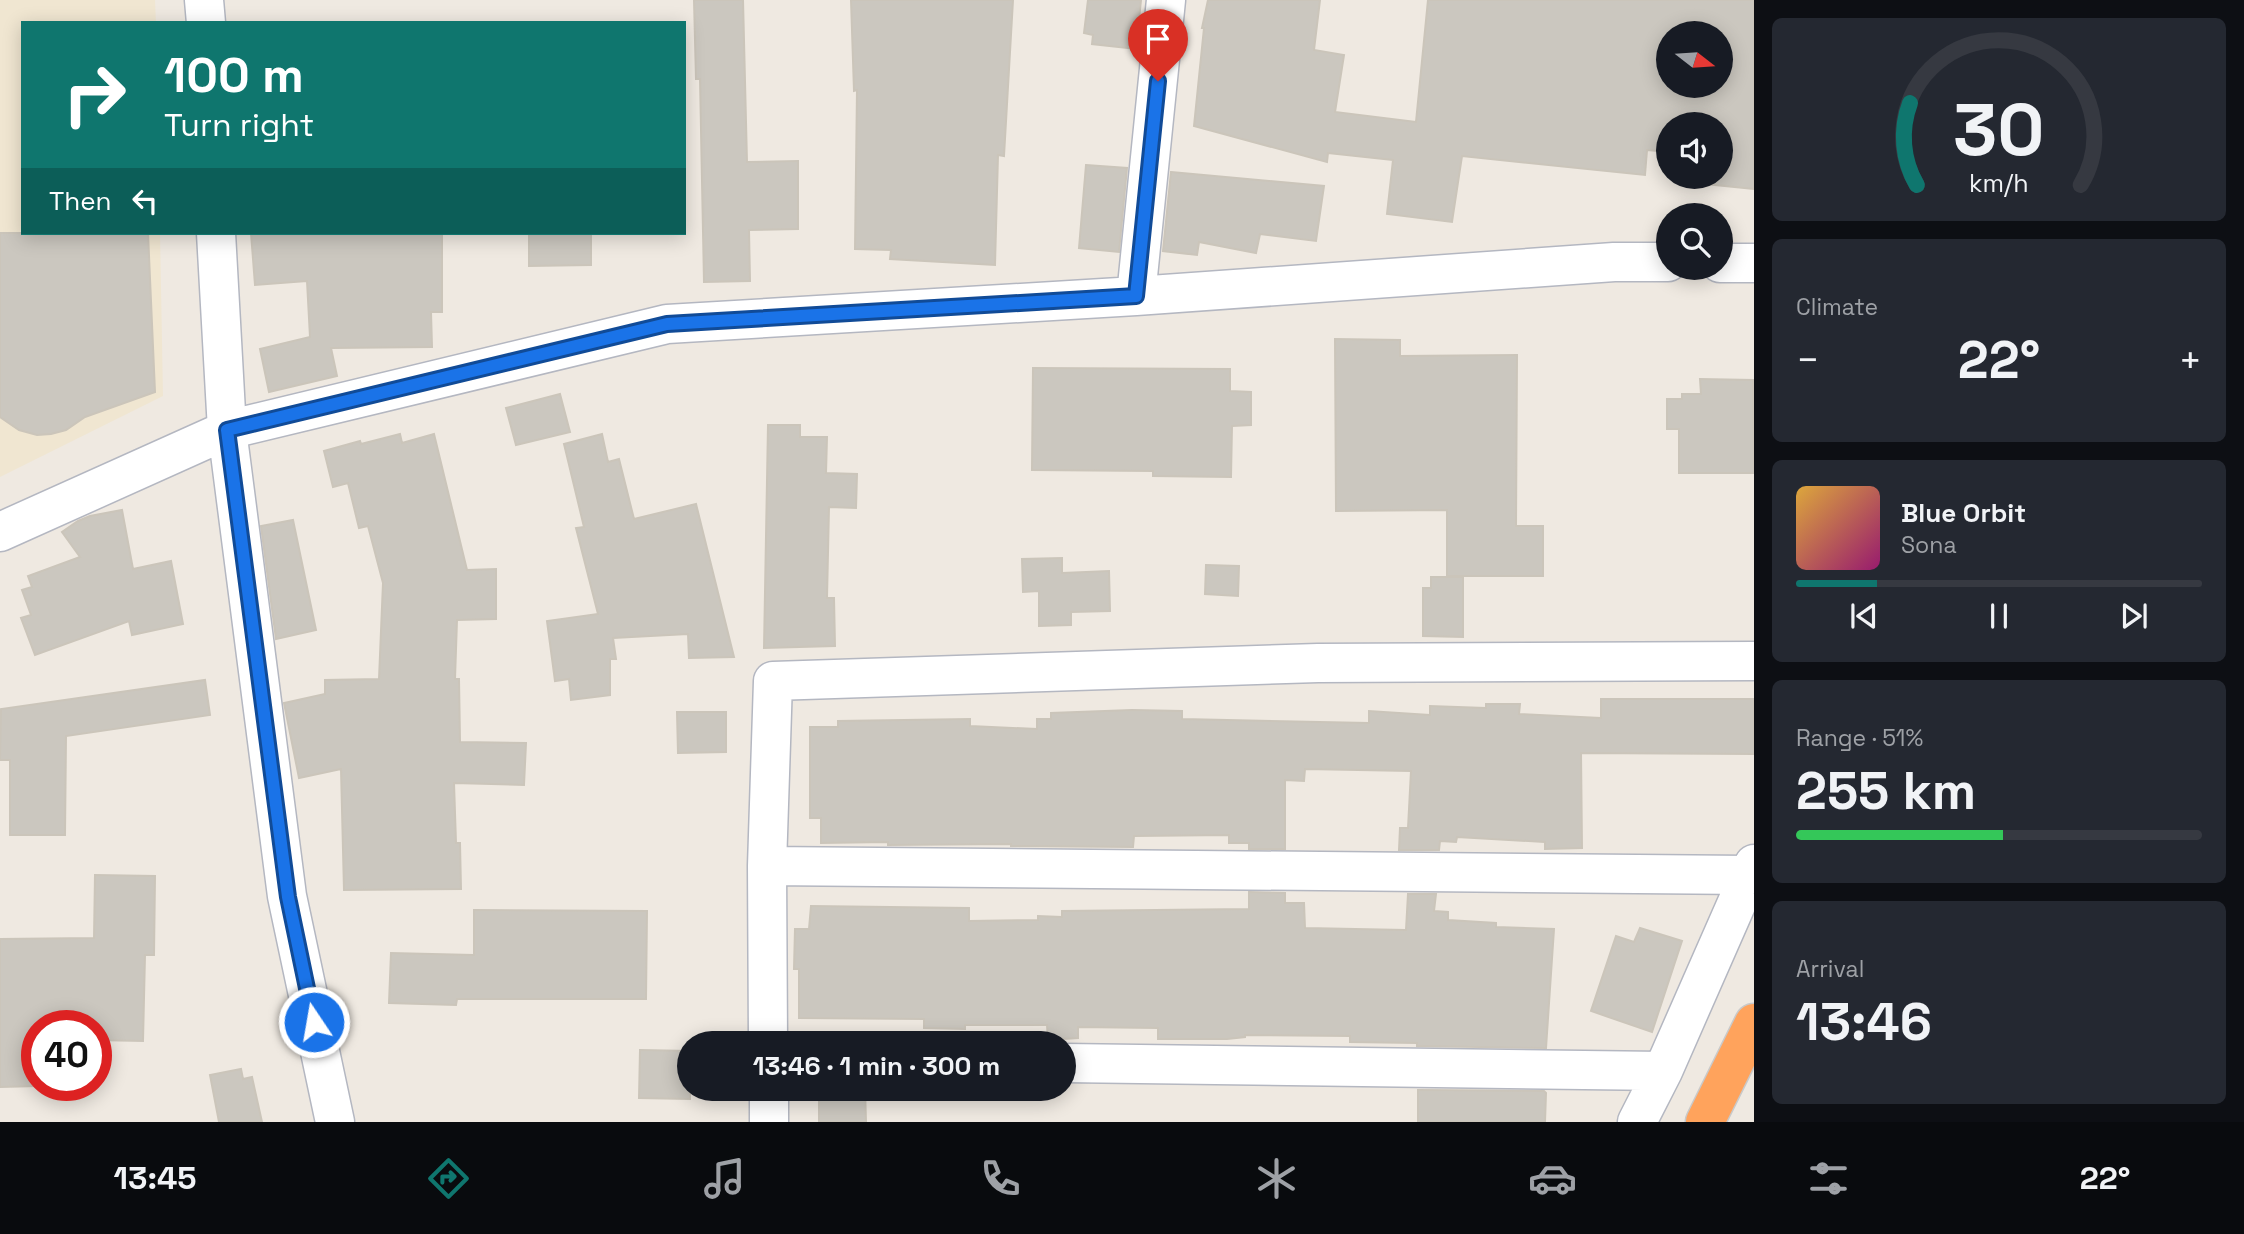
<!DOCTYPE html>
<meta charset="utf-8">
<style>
body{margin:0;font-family:"Space Grotesk",sans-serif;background:#242831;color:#f1f3f6;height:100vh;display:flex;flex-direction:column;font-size:26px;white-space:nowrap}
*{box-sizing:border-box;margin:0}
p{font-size:23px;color:#9ea1a6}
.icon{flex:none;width:38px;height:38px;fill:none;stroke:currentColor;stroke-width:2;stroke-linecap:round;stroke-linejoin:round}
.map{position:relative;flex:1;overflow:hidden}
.panel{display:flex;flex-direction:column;gap:18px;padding:18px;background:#0d0f14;width:490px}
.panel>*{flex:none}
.hud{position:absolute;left:21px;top:21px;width:665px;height:214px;border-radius:0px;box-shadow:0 4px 18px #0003;background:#0f766e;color:#fff;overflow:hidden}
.needle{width:46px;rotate:107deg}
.controls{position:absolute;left:1656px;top:21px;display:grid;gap:14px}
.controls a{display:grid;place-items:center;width:77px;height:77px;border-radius:50%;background:#171b24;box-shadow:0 4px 18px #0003;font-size:35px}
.speed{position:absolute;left:21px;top:1010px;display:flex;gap:14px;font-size:35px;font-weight:700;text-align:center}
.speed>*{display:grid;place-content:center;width:91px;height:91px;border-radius:50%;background:#171b24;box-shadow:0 4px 18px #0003;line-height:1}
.speed .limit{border:10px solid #d22;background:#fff;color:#111}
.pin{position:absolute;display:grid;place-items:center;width:60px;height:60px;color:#fff;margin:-72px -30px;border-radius:50% 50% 50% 0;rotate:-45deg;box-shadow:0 0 7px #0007}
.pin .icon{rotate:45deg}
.me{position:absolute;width:77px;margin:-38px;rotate:348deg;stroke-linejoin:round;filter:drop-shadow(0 0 5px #0008)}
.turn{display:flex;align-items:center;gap:24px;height:147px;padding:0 28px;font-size:32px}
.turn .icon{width:91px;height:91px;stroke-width:2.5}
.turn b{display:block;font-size:49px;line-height:60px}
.then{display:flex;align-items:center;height:66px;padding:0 28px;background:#0003;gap:14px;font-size:26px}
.big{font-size:52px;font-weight:800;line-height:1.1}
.panel .widget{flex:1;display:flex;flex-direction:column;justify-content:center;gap:10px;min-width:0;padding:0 24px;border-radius:10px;background:#242831}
.panel .dial{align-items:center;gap:0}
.dial svg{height:182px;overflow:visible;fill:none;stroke:#363941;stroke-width:7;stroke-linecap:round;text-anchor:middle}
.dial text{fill:#f1f3f6;stroke:none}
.song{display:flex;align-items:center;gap:21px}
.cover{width:84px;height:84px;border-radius:10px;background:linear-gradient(135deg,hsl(40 70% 55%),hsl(320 70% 35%))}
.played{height:7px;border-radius:4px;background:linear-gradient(90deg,#0f766e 20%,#363941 20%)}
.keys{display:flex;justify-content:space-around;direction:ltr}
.heat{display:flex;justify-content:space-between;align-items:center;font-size:38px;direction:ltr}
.charge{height:10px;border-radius:5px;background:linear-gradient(90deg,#34c759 51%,#363941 0)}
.trip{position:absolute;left:677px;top:1031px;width:399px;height:70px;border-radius:35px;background:#171b24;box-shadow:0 4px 18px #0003;font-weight:800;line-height:70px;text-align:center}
.tabs{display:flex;height:112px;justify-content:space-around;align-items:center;background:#090b0e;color:#9ea1a6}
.tabs .icon{width:49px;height:49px}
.tabs .active{color:#0f766e}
.tabs b{font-size:32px;color:#f1f3f6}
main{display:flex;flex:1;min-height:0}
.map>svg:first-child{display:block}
.education{fill:#f0e6d1}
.building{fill:#cbc7bf;stroke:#cbc5ba;stroke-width:2;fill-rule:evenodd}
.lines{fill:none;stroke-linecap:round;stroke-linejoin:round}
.minor-casing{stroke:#b4b7c1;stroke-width:41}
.highway-casing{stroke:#c9c9c9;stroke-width:41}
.minor{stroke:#fff;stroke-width:38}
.highway{stroke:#ffa35c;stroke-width:38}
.route-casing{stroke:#114b97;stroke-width:18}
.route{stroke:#1a73e8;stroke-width:12}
</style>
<main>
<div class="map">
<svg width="1754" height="1122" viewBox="0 0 1754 1122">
<rect width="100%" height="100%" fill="#efe9e1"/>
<path class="education" d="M0,0h155l1,23h-133v210h137l3,163 -163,81z"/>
<path class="building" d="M694,0h49l4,162 51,-1v68l-49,1 1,51 -46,1 -4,-203h-4z
M851,0h162l-9,156 -6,-1 -3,110 -105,-6 1,-9 -36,-1 2,-159 -3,1z
M1088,0h53l-5,49 -44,-5 1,-9 -9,-2z
M1208,0h112l-6,50 30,5 -9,57 81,10 12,-122h326v189l-48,-5 1,-7h13v-53h-52v28l-21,-2 -2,25 -183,-19 -10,66 -65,-8 6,-54 -65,-7 -1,9 -133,-36 10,-98h-2zM1668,33h52v53h-52z
M1086,165l41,3 -8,84 -40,-4z
M1171,172l153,14 -8,55 -56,-7 -4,19 -57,-11 -2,13 -34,-4z
M0,233h148l7,159 -70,25 -19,13 -15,4 -14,1 -18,-5 -19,-13z
M251,233h191v79h-11l1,35 -101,1 6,28 -68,16 -9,-43 50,-12 -3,-56 -52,4z
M529,233h62v32l-62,1z
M1335,339l65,1v16l117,-1 -1,171h27v50h-96v-66l-111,1z
M1033,368l197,1v22l21,1v33l-19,1 -1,51 -78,-1v-5l-121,-1z
M1700,379l53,1 1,93h-75v-44h-12v-30h15v-5h19z
M560,394l10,38 -54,13 -10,-37z
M768,425h32v12h27l-1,36 31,1 -1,34 -27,-1 -2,91h7l1,48 -71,2z
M400,434l2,9 32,-9 33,136 29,-1v50l-39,1 -2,59h4l1,63 66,1 -2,42 -70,-2 2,60h4l1,46 -117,1 -3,-121 -42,9 -15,-75 41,-9v-14l54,-1 4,-96 -15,-57 -9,2 -11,-45 -15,4 -9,-36 36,-10 1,3z
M602,434l6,28 11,-3 15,60 62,-15 38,153 -45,1 -1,-24 -75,4 3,21h-6v36l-39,5 -2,-21 -14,2 -8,-60 51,-7 -22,-86 8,-1 -20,-83z
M122,510l11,59 38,-8 12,63 -51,11 -3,-14 -94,34 -14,-37 10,-3 -9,-25 10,-3 -4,-11 52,-19 -18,-25 16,-11 12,-5z
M293,520l23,110 -40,9 -15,-113z
M1062,558v15l47,-2 1,40 -39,1v13l-32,1v-35l-16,1 -1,-33z
M1206,565l33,1 -1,30 -33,-2z
M1431,577h32v60l-40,-1v-48h8z
M205,680l5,35 -144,21 -1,99h-55v-75h-10l1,-51z
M1601,699h153v55l-173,-1 1,95 -37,1v-7l-88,-5 -1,5 -16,-1 -1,9h-40l1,-22h8l3,-57 -106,-2 -1,12 -19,-1v69h-36v-6h-20v-8l-95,1 -1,11 -122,-1v-2l-123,1v-3l-67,1v-25h-11v-91h28v-6l132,-2v7l67,3v-10h14v-6l81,-3 50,1v8l187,4v-12l61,4v-9l56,2v-4h34l-1,10 82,4z
M677,712h49v40l-48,1z
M95,875l60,1 -1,79h-9l-2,86 -47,-1v-14h-59v60l-37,1v-148l94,-1z
M1249,892l36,1v10h19l1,25 101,2 2,-36h28l-2,17 14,1v8l48,3v4l58,2 -8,119 -129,-2v-3l-67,-1v-6l-105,-1v2l-18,2h-69v-11l-80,-1v11l-30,2 -1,-15h-82v4l-41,-1v-9l-125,-1v-49h-5l1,-40h14l2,-23 158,2v13l69,-1v-4l24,1v-6l187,-2z
M474,910l173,1 -1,88h-189l-1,6 -67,-2 2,-50 83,2z
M1640,928l42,13 -30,91 -61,-21 25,-75 18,6z
M640,1050l50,1v48l-51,-1z
M241,1069l2,10 9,-2 10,45h-43l-9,-47z
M865,1088l1,34h-47v-33z
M1418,1090l126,1 2,2 -1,29h-127z"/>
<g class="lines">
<defs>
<path id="minor" d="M204,0l2,23
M216,233l11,197 60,466 48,226
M1720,263h34
M1136,296l30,-296
M0,532l227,-102 440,-106 469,-28 478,-34h54
M767,866l982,9
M768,1043l-1,-177 6,-185 545,-18 436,-2
M1064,1063l599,8
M769,1088v34
M1637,1122l26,-51 91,-207"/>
<path id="highway" d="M1705,1122l49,-99"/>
</defs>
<use href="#minor" class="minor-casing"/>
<use href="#highway" class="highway-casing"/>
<use href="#minor" class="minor"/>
<use href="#highway" class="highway"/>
</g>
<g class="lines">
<defs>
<path id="route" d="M314,1022l-26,-125 -61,-467 440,-106 469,-28 22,-215"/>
</defs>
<use href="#route" class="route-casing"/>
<use href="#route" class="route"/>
</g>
</svg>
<div class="controls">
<a><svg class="needle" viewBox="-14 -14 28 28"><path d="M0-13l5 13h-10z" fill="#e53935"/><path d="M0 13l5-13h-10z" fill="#9ea1a6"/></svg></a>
<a><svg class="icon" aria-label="sound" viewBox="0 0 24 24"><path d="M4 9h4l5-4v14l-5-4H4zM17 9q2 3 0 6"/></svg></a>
<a><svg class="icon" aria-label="search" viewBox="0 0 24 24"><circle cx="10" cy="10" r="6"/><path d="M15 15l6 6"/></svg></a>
</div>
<div class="speed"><div class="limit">40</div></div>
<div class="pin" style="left:1158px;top:81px;background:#d93025"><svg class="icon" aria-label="arrive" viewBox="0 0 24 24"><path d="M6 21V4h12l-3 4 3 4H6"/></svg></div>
<svg class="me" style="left:314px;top:1022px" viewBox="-20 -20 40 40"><circle r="17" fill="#1a73e8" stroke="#fff" stroke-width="3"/><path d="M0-11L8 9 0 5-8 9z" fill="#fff"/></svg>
<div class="trip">13:46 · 1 min · 300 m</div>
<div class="hud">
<div class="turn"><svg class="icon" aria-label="right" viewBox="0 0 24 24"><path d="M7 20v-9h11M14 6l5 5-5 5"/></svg><div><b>100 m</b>Turn right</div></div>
<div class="then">Then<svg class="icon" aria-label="left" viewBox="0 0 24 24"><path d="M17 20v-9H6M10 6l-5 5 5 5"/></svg></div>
</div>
</div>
<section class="panel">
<div class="widget dial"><svg viewBox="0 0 100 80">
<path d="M14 69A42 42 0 1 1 86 69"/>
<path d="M14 69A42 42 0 0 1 11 33" stroke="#0f766e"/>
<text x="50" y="56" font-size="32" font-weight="700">30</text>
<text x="50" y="72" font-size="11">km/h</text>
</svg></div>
<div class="widget"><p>Climate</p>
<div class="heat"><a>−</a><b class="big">22°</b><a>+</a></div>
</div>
<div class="widget">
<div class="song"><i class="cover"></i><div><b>Blue Orbit</b><p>Sona</p></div></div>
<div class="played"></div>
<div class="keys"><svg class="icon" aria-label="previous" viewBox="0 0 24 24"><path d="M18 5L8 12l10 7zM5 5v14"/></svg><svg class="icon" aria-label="pause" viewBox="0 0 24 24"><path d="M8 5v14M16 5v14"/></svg><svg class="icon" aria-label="next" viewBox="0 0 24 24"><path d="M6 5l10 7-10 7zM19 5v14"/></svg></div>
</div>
<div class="widget"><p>Range · 51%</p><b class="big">255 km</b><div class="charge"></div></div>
<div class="widget"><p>Arrival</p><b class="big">13:46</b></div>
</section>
</main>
<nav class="tabs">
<b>13:45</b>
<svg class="icon active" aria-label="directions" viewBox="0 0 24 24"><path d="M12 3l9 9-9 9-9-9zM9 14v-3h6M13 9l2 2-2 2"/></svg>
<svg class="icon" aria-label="music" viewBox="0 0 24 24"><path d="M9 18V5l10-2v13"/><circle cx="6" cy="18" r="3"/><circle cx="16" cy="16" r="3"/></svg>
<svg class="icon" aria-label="phone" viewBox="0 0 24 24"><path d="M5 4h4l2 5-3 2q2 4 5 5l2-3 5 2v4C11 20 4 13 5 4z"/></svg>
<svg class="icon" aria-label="climate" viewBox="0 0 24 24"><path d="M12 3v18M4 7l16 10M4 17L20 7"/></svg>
<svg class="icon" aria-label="car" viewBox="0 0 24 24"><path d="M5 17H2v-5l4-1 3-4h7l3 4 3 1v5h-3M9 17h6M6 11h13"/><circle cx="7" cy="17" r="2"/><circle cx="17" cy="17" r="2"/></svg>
<svg class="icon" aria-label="filters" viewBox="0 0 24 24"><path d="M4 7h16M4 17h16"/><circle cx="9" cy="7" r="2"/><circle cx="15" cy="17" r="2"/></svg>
<b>22°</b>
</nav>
